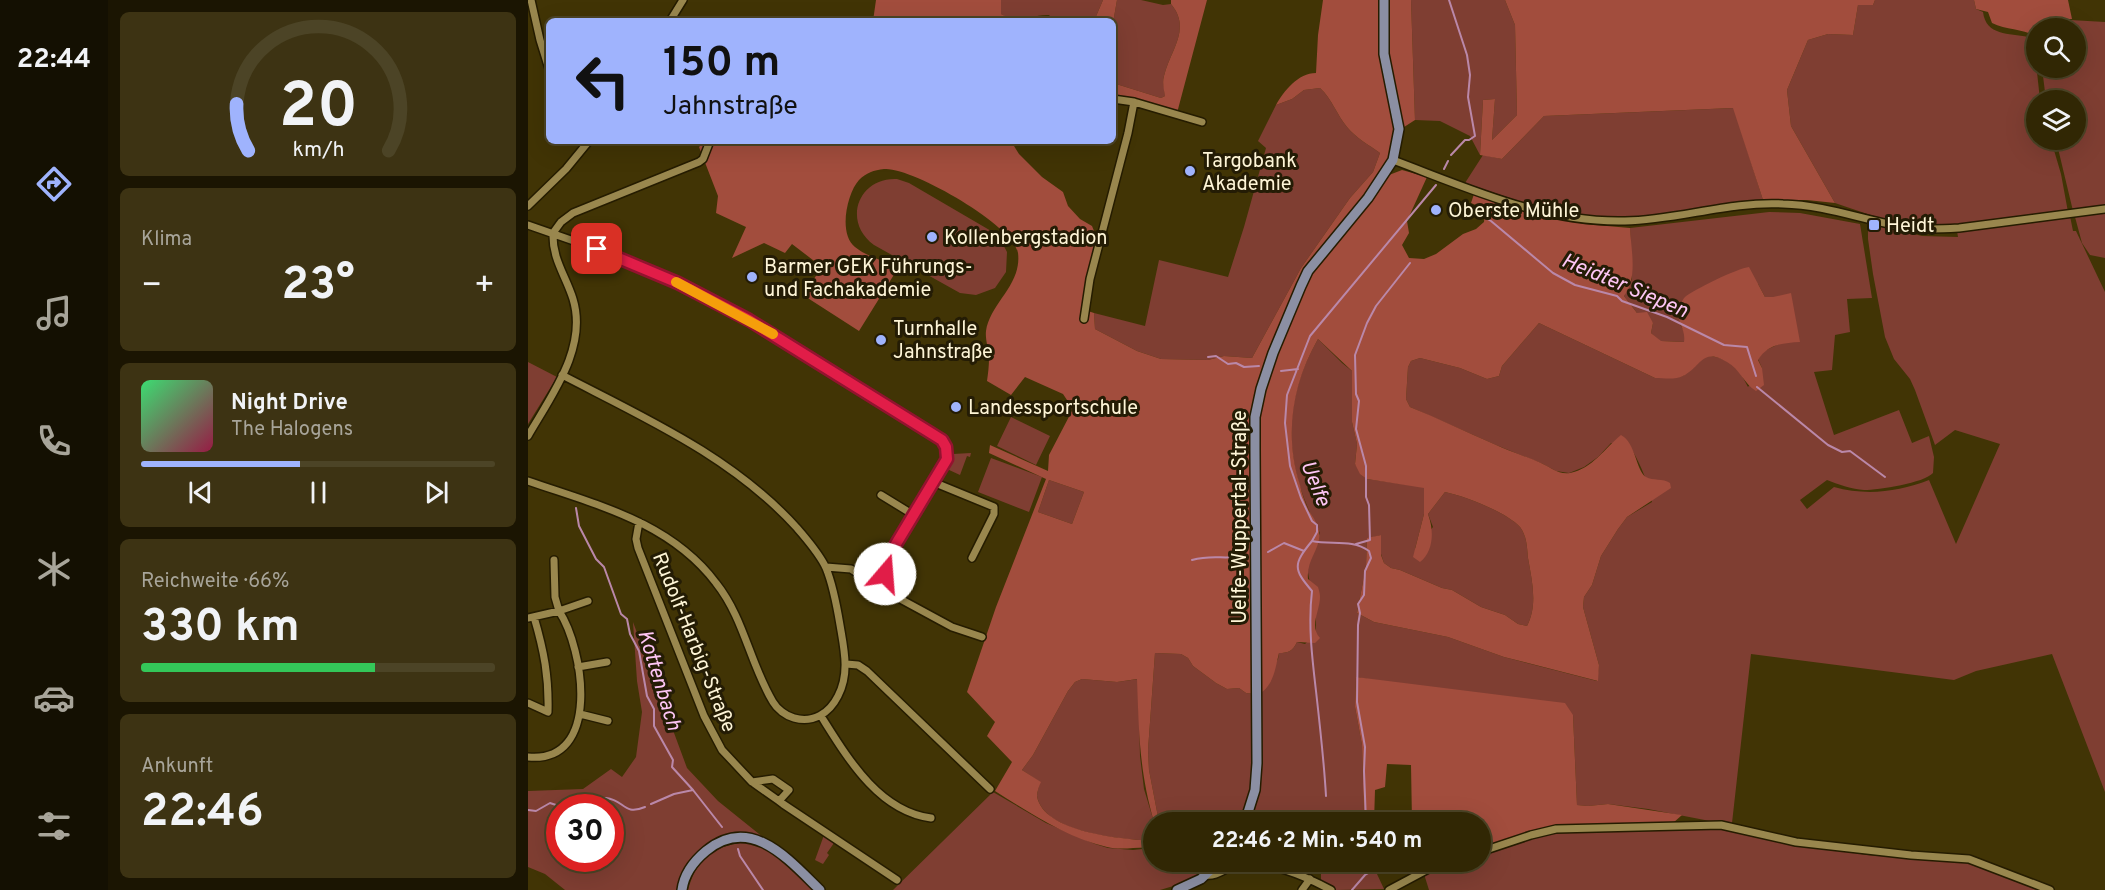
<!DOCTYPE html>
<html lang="de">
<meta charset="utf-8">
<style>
body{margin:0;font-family:Overpass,sans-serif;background:#3d3313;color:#f1f3f6;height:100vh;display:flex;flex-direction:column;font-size:22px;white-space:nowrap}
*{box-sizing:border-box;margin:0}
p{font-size:20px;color:#a8a59a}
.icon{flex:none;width:33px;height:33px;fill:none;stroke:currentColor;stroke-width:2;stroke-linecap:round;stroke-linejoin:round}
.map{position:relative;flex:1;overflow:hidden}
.side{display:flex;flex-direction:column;gap:12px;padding:12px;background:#1b1502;width:420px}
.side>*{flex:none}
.top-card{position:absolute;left:18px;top:18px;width:570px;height:126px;border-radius:9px;box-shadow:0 6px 24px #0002,0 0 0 2px #4c4426;background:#9fb3fd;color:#111;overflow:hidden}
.controls{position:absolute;left:1498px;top:18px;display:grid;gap:12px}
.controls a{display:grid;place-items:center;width:60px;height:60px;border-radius:50%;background:#312704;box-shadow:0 6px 24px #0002,0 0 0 2px #4c4426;font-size:30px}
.speed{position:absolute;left:18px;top:794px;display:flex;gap:12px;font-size:30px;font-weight:700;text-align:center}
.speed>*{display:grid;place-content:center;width:78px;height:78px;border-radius:50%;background:#312704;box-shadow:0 6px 24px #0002,0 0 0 2px #4c4426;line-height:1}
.speed .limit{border:9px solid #d22;background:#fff;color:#111}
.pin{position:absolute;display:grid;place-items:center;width:51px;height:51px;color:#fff;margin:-26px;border-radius:12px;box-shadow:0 3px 9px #0006}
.me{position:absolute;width:66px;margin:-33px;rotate:18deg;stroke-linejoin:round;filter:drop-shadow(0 0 4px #0008)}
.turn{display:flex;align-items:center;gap:21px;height:126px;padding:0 18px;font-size:27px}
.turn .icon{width:78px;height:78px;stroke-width:2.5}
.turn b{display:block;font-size:42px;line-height:51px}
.big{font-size:45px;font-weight:700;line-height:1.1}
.side .card{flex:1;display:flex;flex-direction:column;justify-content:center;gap:9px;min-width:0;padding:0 21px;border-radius:9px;background:#3d3313}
.side .dial{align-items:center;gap:0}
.dial svg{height:156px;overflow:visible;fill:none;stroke:#4c4426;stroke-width:7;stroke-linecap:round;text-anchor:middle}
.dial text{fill:#f1f3f6;stroke:none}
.song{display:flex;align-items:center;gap:18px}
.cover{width:72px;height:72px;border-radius:9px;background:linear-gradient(135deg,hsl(140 70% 55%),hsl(340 70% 35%))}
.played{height:6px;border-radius:3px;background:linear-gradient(90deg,#9fb3fd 45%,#4c4426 45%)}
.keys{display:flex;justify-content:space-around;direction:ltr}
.heat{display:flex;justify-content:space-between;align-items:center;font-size:33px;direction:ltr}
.charge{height:9px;border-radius:4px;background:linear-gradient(90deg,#34c759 66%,#4c4426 0)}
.trip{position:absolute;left:615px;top:812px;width:348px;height:60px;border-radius:30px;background:#312704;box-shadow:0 6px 24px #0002,0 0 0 2px #4c4426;font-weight:700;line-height:60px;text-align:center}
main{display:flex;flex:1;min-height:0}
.menu{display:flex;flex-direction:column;width:108px;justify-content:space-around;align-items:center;background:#141002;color:#a8a59a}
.menu .icon{width:42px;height:42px}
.menu .current{color:#9fb3fd}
.menu b{font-size:27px;color:#f1f3f6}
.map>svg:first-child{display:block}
.green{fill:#7f3e32;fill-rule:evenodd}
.forest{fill:#a24d3d;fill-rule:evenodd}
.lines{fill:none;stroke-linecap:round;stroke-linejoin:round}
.stream{stroke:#ba88a9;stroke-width:2}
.minor-casing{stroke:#251c00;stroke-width:10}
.major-casing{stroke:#251c00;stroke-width:12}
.minor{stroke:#99874e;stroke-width:7}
.major{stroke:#8b8fa3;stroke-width:9}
.route-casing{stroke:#92132f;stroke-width:15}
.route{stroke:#e11d48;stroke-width:10}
.slow{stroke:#f59e0b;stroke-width:10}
.poi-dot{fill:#9fb3fd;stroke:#241c05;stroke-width:2}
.labels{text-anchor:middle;stroke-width:6;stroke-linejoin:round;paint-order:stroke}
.poi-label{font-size:20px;fill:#fef5d7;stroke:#241c05;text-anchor:start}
.street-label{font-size:20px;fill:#fef5d7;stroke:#241c05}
.water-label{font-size:21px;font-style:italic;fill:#fec6f5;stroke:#241c05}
</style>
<main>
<nav class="menu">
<b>22:44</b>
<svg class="icon current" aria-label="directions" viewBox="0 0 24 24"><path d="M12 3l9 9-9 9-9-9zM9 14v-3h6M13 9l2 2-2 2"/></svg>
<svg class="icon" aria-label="music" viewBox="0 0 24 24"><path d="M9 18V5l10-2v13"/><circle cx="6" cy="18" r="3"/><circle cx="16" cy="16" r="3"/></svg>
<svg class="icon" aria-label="phone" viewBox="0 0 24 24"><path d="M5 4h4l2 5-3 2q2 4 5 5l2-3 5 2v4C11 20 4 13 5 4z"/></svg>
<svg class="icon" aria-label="climate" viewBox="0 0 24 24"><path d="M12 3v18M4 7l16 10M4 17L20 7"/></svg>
<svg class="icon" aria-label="car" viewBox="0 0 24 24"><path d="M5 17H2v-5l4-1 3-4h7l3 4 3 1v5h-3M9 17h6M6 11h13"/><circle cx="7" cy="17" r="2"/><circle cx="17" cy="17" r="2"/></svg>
<svg class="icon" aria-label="filters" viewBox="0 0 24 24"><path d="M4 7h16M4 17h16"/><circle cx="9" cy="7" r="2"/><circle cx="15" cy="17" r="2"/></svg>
</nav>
<section class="side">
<div class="card dial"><svg viewBox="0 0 100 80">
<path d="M14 69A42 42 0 1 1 86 69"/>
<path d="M14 69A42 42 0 0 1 8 45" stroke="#9fb3fd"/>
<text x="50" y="56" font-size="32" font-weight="700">20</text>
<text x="50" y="72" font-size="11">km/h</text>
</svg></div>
<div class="card"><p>Klima</p>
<div class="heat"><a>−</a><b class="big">23°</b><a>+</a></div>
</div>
<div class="card">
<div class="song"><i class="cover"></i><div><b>Night Drive</b><p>The Halogens</p></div></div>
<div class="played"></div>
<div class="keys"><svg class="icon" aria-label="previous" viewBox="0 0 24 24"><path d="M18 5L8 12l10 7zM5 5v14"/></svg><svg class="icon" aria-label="pause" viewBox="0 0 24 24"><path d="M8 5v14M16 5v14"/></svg><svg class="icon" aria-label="next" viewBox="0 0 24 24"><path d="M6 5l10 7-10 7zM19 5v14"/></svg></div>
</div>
<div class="card"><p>Reichweite · 66%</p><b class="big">330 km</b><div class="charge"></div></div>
<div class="card"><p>Ankunft</p><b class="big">22:46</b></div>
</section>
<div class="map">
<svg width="1577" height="890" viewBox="0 0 1577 890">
<rect width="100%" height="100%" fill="#413405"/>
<path class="green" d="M473,0h102l-9,21h-40l-5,-6c-21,-1 -27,13 -48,-1z
M589,0h24l22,5 8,-1c21,25 -1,46 -7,72 -2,6 1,14 1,20l-4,2 -48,-15v-60z
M883,0h94l10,25 2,90 -25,25 3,-41 -12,1 -3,55 -10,-19 -30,-15 -25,-1z
M1347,0h99l2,9 7,3c3,24 26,21 45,25l6,7 6,56h-3v40h14l10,34 7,38c-47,6 -95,17 -143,14 -30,-2 -61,-13 -90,-23l-44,-77 -4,-36 21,-50 20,-6 25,1 5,-30h15z
M1525,19l52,3v185l-32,4 -17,-71h20v-40h-30l-4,-32h34v-40h-37l3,-5z
M792,88c12,11 17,27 27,39 9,11 22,18 33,26l-7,19 -23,26 -49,70 -49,90 -28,-2 -16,4 -47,-1 -24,-8 -42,-22 -1,-16 51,13 14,-66 69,17 16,-50 22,-79 -8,-7 18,-36 16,-6 12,-9z
M1206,108l29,92 -136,18 -28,-1 -57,-8 -77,-26 18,-28 19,4 42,-43z
M369,179l12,4 89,52 9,17 -1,20 -11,16 -19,7 -16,-2 -86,-48c-32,-23 -16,-68 23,-66z
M1241,212l31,1 60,11 12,74 -25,1 3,33 -15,3 -3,35 -18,2 20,63 65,-25 13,33 17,-7 5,21 -1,16c-9,10 -54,17 -69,17 -12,-1 -25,-5 -37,-10l-27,20 7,9 27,-22c32,9 64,5 95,-7l27,64 44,-100 -45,-14 -20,15 -20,-55 -5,-11 -16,-20 -9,-22 -12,-63 -5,-35v-12l5,-3 49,12 36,1 -1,-6 113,-15 3,15h3l29,61v500l-53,-138 -76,17 -22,9 -203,-26 -19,169 -17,-1 -67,-13 -40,-5 -20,2 -11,-1 -4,-90 -217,-38 -1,30 7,38 2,77h-117l8,-20 4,-108 19,-35 1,-6c9,0 14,-2 18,-11l8,2 11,-11v-16l-9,-50 13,-34c-4,-9 -9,-17 -12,-25 -25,-58 -22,-114 10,-169l24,24 10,8v51l5,22 -2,20 12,15 57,8v27l-9,35 18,-22 -5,-13 17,-22c20,4 61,20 75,35 7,9 7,21 8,31 4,23 10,47 -1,68l-9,-2 -13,-9 -24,-8 -29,-17 -10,-2 -42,-18 -9,-2 -7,-5 -3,-9v-19l-14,4 -1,27 -9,47 17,9 74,15 56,20 93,24 2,-16 -16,-58 1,-10 8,-12 9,-29 17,-27 9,-12 25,-15c-4,-19 -10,-35 -20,-52l-21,-7 -13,14 -14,10 -15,6 -13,-2 -13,-7 -47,-19 -86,-38 -4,-8 2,-32 3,-6 9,-3 40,10 27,11 12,-3 3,-10 37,-43 116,55 28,-2 19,-18 9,-2 9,2 11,5 10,11 7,13 14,-19 -4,-9 6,-8 17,-8 -8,-46h-8l-7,-13 -78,40 5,9v9l-25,-1 -9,-8 2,-10 -16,-10 -13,-17 8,-17 -2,-51z
M1577,213v45l-15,-3 -8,-12 -7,-26z
M0,362l29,15 -29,47z
M483,417l39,19 -14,29 -39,-19z
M443,453l-1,4 -3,-1 -7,19 -13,-6 6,-15z
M463,458l51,19 -13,35 -51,-20z
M521,480l35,12 -12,32 -34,-12z
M105,622l54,146 31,33 46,37 -12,-3 -44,12 -28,43h-115l-20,-16 -17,-7v-76l55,-2 28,-20 11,8 14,-20 6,-45 -5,-31zM32,807h50v51h-50z
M627,653l26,1 7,4 5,8 23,17 11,6 12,-1 7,5 8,1v70l-3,25 -10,33h-82l-10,-52 -1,-20z
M554,679l35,3 21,-3 2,77 4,33 10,33 -1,19c-30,-2 -109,-7 -116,-45 0,-4 2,-10 3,-14l-18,-12 11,-15 35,-64 7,-9z
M465,792l53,31 49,21 13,4 25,2 19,-2h1l1,13h25l20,13 -9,7 -30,9h-267z
M1178,828l20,1 55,12 86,14 38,3h40l20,3 80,29h-616l-5,-16 35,-13h21l1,-7 50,-16 26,-6z
M296,835l10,8 -7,10 2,2 -6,9 -8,-4z
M217,842l23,5 48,43h-128c9,-32 24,-43 57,-48z
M793,861h49l3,13h4l7,15 -48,1 -15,-8z"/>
<path class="forest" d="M348,0h125v14l14,7h-142z
M575,0h14l-4,23v-2h-19z
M643,0h36l-30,113 -64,-15v-15l48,15 4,-2c-1,-6 -3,-14 -1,-20 6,-26 28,-47 7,-72z
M795,0h58l14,115v25l-8,24 -8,14 -73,92 -51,138 -1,286 -8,-1 -7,-5 -12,1 -11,-6 -23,-17 -5,-8 -7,-4 -26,-1 -7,97 1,20 10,52h-5c-15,-52 -15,-90 -17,-143l-20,3 -35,-3 -7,3 -7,9 -35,64 -11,15 19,12c-2,4 -4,10 -4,14 6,37 87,43 116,45v7c-15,-2 -30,3 -46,-1 -40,-9 -79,-35 -112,-56l17,-29 -25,-26 8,-14 -28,-30 29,-85 50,-128 -57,-26 1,-8 58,26 1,-16 24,-46 -10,-15 -38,-17 -14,18 -24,-14c1,-7 2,-15 2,-23 0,-8 -4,-18 -3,-27 4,-28 36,-46 32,-78 -4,-28 -108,-87 -134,-84 -10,1 -18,4 -25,11 -12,13 -21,54 -4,67 12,10 31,14 45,22l-5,4 -36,58 -56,-36 19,-28 -30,-23 -7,9 -21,-10 -32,15 14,-31 -30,-14 2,-17 -19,-49 3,-3 1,-3h308l8,13 23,23 21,15 5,14 12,13 12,7 7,17 -14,67 9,3 1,16 42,22 24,8 47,1 16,-4 28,2 49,-90 49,-70 23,-26 7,-19c-11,-8 -24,-15 -33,-26 -10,-12 -15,-28 -27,-39l-16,2 -12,9 -16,6c8,-14 22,-32 40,-32l2,-38zM521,480l35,12 -12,32 -34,-12z
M859,0h24l4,120 -14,9 -13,-69z
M977,0h370l-2,5h-15l-5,30 -25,-1 -20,6 -21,50 4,36 44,77 -28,-3h-44l-30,-92 -189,8 -42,43 -22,-4 3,-55 12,-1 -3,41 25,-25 -2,-90z
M1446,0h94l4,19c-15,0 -26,0 -35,9v10c-11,-10 -30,-7 -45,-15l-4,-11 -12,-3z
M874,170l25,7 -20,44 2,12 -7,12 7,13 15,1 12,-5 27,-20 13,-5 8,-7 1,-13 -14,-6 3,-9 55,17 55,13 46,4c1,21 8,51 -6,68l13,17 10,-1 6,11 -2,10 10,8 23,1c2,-13 -7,-19 -6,-32 1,-3 4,-10 7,-13 8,-7 53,-29 64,-30l16,30h8l18,-4 9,49c-17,1 -32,2 -42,18l4,8 2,17 -8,6c-12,-7 -16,-22 -29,-29 -25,-15 -25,4 -44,14 -8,4 -19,2 -28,2l-116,-55 -37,43 -3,10 -12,3 -27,-11 -40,-10 -9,3 -3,6 -2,32 4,8c28,11 56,25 84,37 15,7 31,12 47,19 9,4 18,12 29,10 22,-4 35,-25 51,-38 15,8 15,36 25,42 7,4 17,1 24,6l1,5 -44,29 -9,12 -17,27 -9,29 -8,12 -1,10 16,58 -1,16 -94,-24 -56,-20 -74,-15 -17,-9 9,-47 1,-28 14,-3v20l3,8 7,5 9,2 42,18 10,2 29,17 24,8 13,9 9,2c11,-21 5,-45 1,-68 -1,-10 -1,-22 -8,-31 -14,-15 -55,-31 -75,-35l-17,22c6,16 6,37 -8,48l-7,-5 11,-43v-26l-57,-9 -7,-5 -5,-10 2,-20 -5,-22v-51l-34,-32c-26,45 -34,97 -18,146 2,9 5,18 9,26 4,6 9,13 10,20 3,17 -13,28 -11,48l10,8c1,3 2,7 2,10 0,14 -11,29 0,41l-5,5 -18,-1c-4,9 -9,11 -18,11 -4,16 -5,32 -20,41l-2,-260 10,-59 44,-103 78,-97z
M828,677l209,26 8,12 4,90 11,1 20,-2 74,11 -9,8 -124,4 -68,20 -1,-25h-68l-1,-57 -24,-1 -2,23 -10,3 -1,32h-10l-2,-77 -7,-38z"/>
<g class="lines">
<path class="stream" d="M921,0l18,55 3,20 -2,22 7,39 -6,4h-4l-14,15
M916,169l4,-8
M949,213l14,8 62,52 22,12 42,11 5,5 45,16 57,28 23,2 9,29
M680,357l8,-1 12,8 8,-1 8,4 15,-1
M753,371l17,-2
M1229,387l71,58 14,7 8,-1 35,26
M48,508l3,18 17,33 8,8 17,47 6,5 3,15 9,17 8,45 7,13v17l19,34 -1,7 21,23
M784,541c-19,23 -19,28 0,50 -4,33 0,66 4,100 4,35 8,70 10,105
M828,544l14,-4 -1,-35 -3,-8v-31l-10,-37 3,-28 -3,-7 -1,-39 12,-32 9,-17 34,-43
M740,552l16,-9 20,8
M664,560c22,-6 31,0 51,-4
M123,804l23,-10 19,-4 29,37
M45,807c10,-3 23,-9 33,-9 19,2 17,18 39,9
M0,810l8,1 14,-8 12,4
M838,822l-2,-51 1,-24 -8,-45 1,-77 2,-12 -2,-9 6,-9 1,-24 6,-13 -2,-7c-17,-12 -37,-6 -57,-10l5,-9v-7l-5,-4 -11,-23 -11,-32 -5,-43 2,-28 23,-59 126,-151
M210,849l2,7 23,34
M824,890l13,-15 7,-4v-10"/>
<defs>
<path id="minor" d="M3,0l9,40 9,29
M142,21l13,-21
M585,99l21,3 68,20
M865,160c75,28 150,63 232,61 53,-1 105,-20 158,-17 41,1 77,15 116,22 20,4 40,3 60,2l146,-19
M0,206l38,-37 23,-28
M0,225l86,30 89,40 63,35 176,110 4,7 1,12 -52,85 -15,44 -29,-19 -25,-2
M25,233l8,-11 12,-9 126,-51 4,-3 7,-18
M556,319l6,-40 38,-146 6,-31
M0,436c23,-40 60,-88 45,-137 -7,-23 -21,-40 -20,-66
M0,481c69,24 142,41 188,102 28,35 34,81 57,119 4,7 13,14 21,16 19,5 35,-4 44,-22 12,-23 6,-47 2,-71 -3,-18 -7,-40 -14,-57 -7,-15 -19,-28 -29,-40 -64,-71 -152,-110 -235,-153
M405,482l61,25v7l-22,44
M353,495l31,19
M111,522l-3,17 2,9 66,168 18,34 30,32 21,-3 16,11 -10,11 4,3 114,76
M26,560l1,37 4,14 29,-10
M352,588l72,39 30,10
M0,618l31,-7c25,38 43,153 -31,146
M318,664l12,1 9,6 123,118
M50,667l29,-5
M0,703l20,9c1,-35 -4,-61 -14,-95
M52,714l28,7
M293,716c26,41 57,95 110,102
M224,782l27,19
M952,852l51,-17 25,-6 165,-4 75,17 115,13 58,4 81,31
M677,875c12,2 20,-7 31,-10 28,-7 71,12 95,25
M774,890l8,-11
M861,890l45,-24 16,-5"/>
<path id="major" d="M717,822l10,-32 2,-27 -2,-313v-33l6,-28 12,-36 28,-67 7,-15 60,-73 25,-38 6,-31 -15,-75v-54
M154,890c2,-16 12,-29 24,-39 45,-37 83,9 114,39
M649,890l24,-11 19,-18"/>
</defs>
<use href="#minor" class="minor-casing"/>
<use href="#major" class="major-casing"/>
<use href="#minor" class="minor"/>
<use href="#major" class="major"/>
</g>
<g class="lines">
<defs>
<path id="route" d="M69,249l81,34 71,37 193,120 4,7 1,12 -51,85 -11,30"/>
</defs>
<use href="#route" class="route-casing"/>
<use href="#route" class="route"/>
<path class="slow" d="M148,282l97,52"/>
</g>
<g class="poi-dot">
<circle cx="662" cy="171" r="6"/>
<circle cx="908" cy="210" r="6"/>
<rect x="1340" y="219" width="12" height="12" rx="3"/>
<circle cx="404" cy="237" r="6"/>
<circle cx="224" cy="277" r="6"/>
<circle cx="353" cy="340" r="6"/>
<circle cx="428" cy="407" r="6"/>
</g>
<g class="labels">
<g class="poi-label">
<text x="674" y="167">Targobank<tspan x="674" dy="23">Akademie</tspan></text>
<text x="920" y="217">Oberste Mühle</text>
<text x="1358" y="232">Heidt</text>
<text x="416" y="244">Kollenbergstadion</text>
<text x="236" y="273">Barmer GEK Führungs-<tspan x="236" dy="23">und Fachakademie</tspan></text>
<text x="365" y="335">Turnhalle<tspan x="365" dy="23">Jahnstraße</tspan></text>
<text x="440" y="414">Landessportschule</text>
</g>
<g class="street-label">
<text transform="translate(711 517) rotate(-90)" y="7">Uelfe-Wuppertal-Straße</text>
<text transform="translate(167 642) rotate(68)" y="7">Rudolf-Harbig-Straße</text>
</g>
<g class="water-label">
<text transform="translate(1097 285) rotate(23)" y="7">Heidter Siepen</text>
<text transform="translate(788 483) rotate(68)" y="7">Uelfe</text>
<text transform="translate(132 680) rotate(73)" y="7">Kottenbach</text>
</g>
</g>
</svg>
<div class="controls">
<a><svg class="icon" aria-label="search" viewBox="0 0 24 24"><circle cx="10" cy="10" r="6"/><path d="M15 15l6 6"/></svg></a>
<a><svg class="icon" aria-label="layers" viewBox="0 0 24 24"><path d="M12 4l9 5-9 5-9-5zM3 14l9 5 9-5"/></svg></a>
</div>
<div class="speed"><div class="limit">30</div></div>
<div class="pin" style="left:69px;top:249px;background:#d93025"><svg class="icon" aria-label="arrive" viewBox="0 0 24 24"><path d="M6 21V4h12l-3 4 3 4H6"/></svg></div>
<svg class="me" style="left:357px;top:574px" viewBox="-20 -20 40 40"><circle r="19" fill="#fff"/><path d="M0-13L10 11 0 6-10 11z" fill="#e11d48"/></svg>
<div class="trip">22:46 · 2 Min. · 540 m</div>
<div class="top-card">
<div class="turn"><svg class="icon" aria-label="left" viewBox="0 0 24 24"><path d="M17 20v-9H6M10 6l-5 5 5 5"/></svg><div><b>150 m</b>Jahnstraße</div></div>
</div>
</div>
</main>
